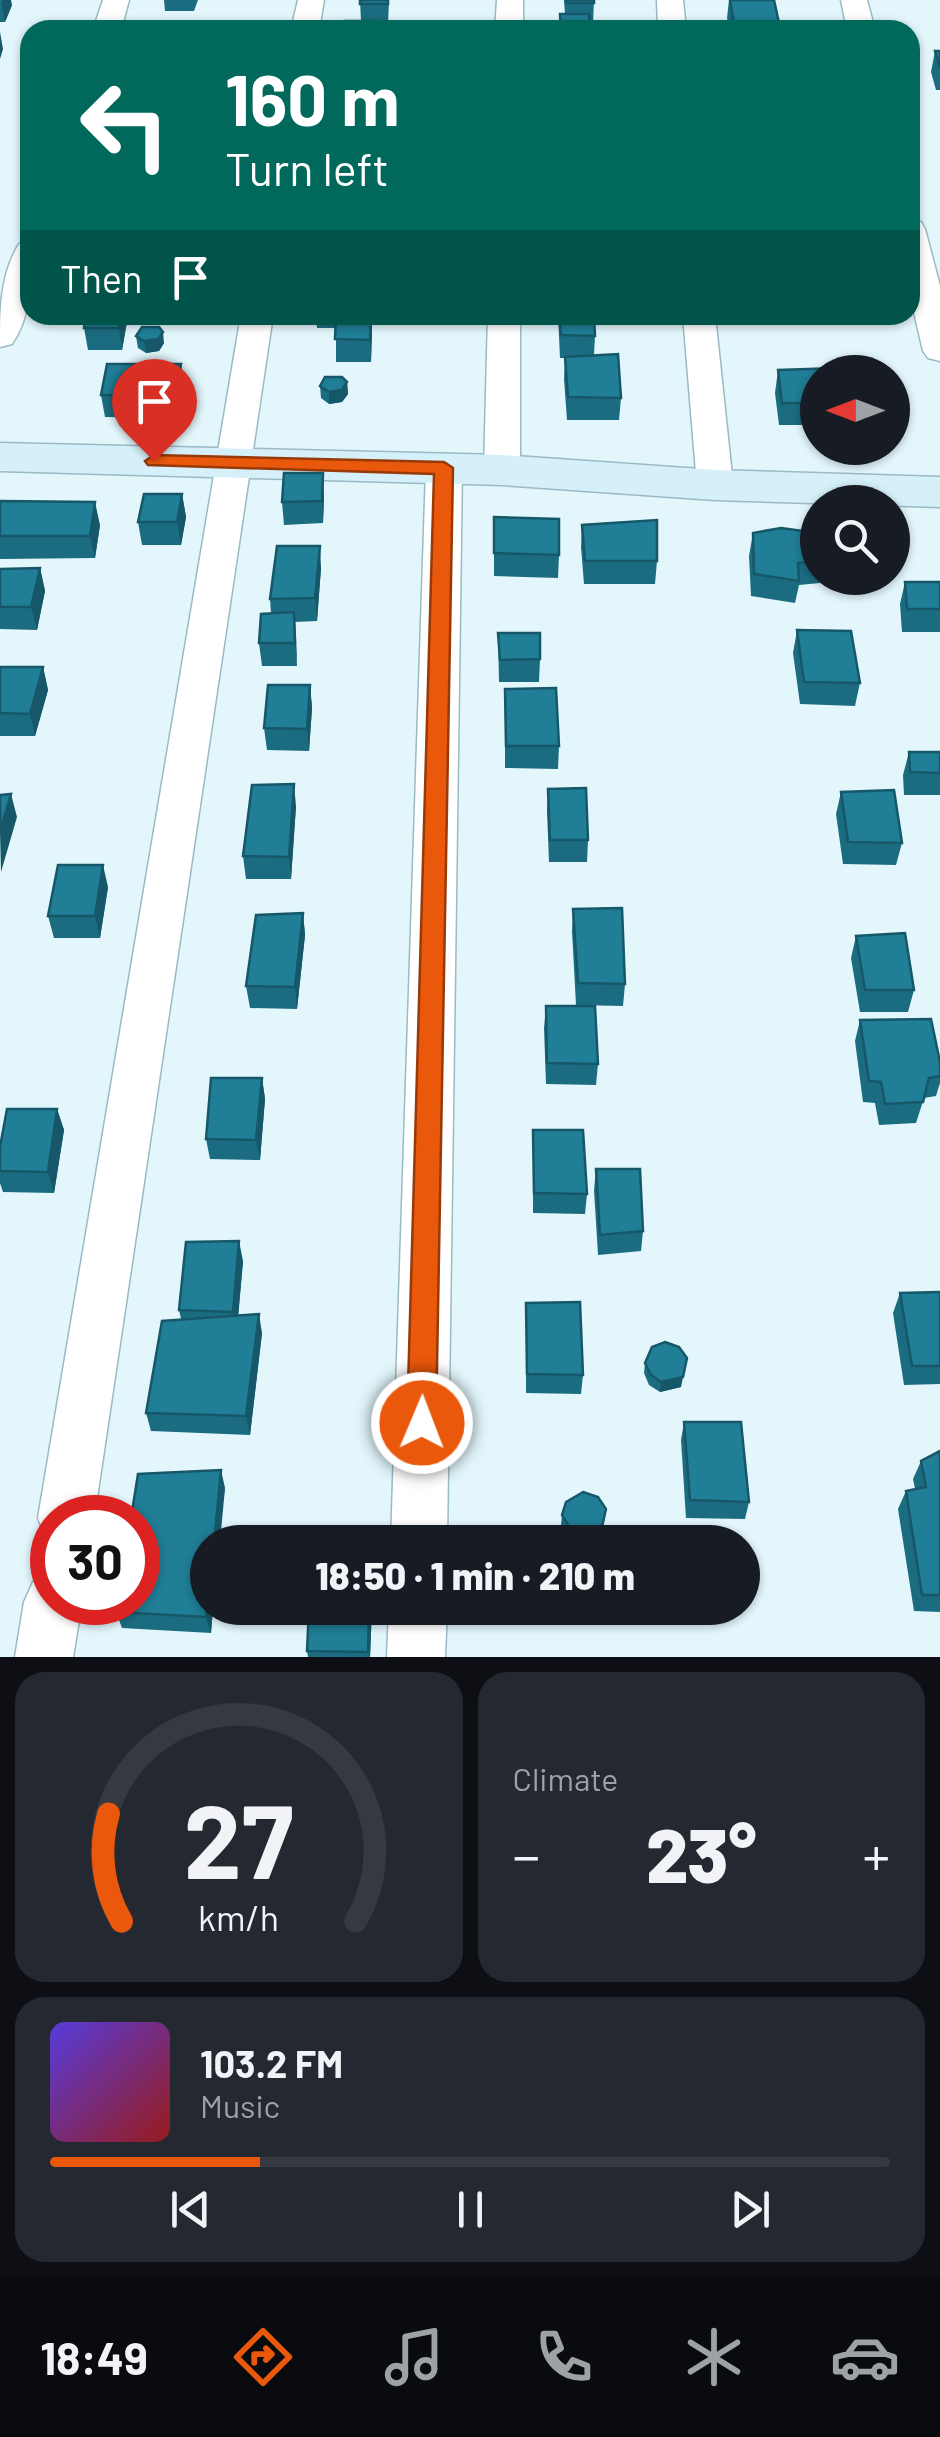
<!DOCTYPE html>
<meta charset="utf-8">
<style>
body{margin:0;font-family:Barlow,sans-serif;background:#242831;color:#f1f3f6;height:100vh;display:flex;flex-direction:column;font-size:38px;white-space:nowrap}
*{box-sizing:border-box;margin:0}
p{font-size:32px;color:#9ea1a6}
.icon{flex:none;width:55px;height:55px;fill:none;stroke:currentColor;stroke-width:2;stroke-linecap:round;stroke-linejoin:round}
.map{position:relative;height:1657px;overflow:hidden}
.side{display:flex;flex-direction:column;gap:15px;padding:15px;background:#0d0f14;flex:1}
.side>*{flex:none}
.hud{position:absolute;left:20px;top:20px;width:900px;height:305px;border-radius:30px;box-shadow:0 2px 8px #0004;background:#00695c;color:#fff;overflow:hidden}
.needle{width:65px;rotate:270deg}
.buttons{position:absolute;left:800px;top:355px;display:grid;gap:20px}
.buttons a{display:grid;place-items:center;width:110px;height:110px;border-radius:50%;background:#171b24;box-shadow:0 2px 8px #0004;font-size:50px}
.speed{position:absolute;left:30px;top:1495px;display:flex;gap:20px;font-size:50px;font-weight:700;text-align:center}
.speed>*{display:grid;place-content:center;width:130px;height:130px;border-radius:50%;background:#171b24;box-shadow:0 2px 8px #0004;line-height:1}
.speed .limit{border:15px solid #d22;background:#fff;color:#111}
.pin{position:absolute;display:grid;place-items:center;width:85px;height:85px;color:#fff;margin:-102px -42px;border-radius:50% 50% 50% 0;rotate:-45deg;box-shadow:0 0 10px #0007}
.pin .icon{rotate:45deg}
.me{position:absolute;width:110px;margin:-55px;rotate:1deg;stroke-linejoin:round;filter:drop-shadow(0 0 8px #0008)}
.turn{display:flex;align-items:center;gap:35px;height:210px;padding:0 40px;font-size:45px}
.turn .icon{width:130px;height:130px;stroke-width:2.5}
.turn b{display:block;font-size:70px;line-height:85px}
.then{display:flex;align-items:center;height:95px;padding:0 40px;background:#0003;gap:20px;font-size:38px}
.big{font-size:75px;font-weight:800;line-height:1.1}
.side .tile{flex:1;display:flex;flex-direction:column;justify-content:center;gap:15px;min-width:0;padding:0 35px;border-radius:30px;background:#242831}
.side .dial{align-items:center;gap:0}
.dial svg{height:260px;overflow:visible;fill:none;stroke:#363941;stroke-width:7;stroke-linecap:round;text-anchor:middle}
.dial text{fill:#f1f3f6;stroke:none}
.song{display:flex;align-items:center;gap:30px}
.cover{width:120px;height:120px;border-radius:15px;background:linear-gradient(135deg,hsl(250 70% 55%),hsl(0 70% 35%))}
.played{height:10px;border-radius:5px;background:linear-gradient(90deg,#ea580c 25%,#363941 25%)}
.keys{display:flex;justify-content:space-around;direction:ltr}
.heat{display:flex;justify-content:space-between;align-items:center;font-size:55px;direction:ltr}
.side .tiles{flex:1;display:grid;gap:15px;grid-template-columns:1fr 1fr}
.tile:last-child{grid-column:span 2}
.trip{position:absolute;left:190px;top:1525px;width:570px;height:100px;border-radius:50px;background:#171b24;box-shadow:0 2px 8px #0004;font-weight:800;line-height:100px;text-align:center}
.dock{display:flex;height:160px;justify-content:space-around;align-items:center;background:#090b0e;color:#9ea1a6}
.dock .icon{width:70px;height:70px}
.dock .on{color:#ea580c}
.dock b{font-size:45px;color:#f1f3f6}
.map>svg:first-child{display:block}
.lines{fill:none;stroke-linecap:round;stroke-linejoin:round}
.street-casing{stroke:#9abac4;stroke-width:3}
.secondary-casing{stroke:#9abac4;stroke-width:3}
.street{fill:#fff;fill-rule:evenodd}
.secondary{fill:#d5f0f8;fill-rule:evenodd}
.wall{fill:#1c6c81}
.shaded-wall{fill:#165869}
.building{fill:#207e96;stroke:#165869;stroke-width:2.5}
.route{fill:#ea580c;stroke:#983908;stroke-width:2.5}
</style>
<div class="map">
<svg width="940" height="1657" viewBox="0 0 940 1657">
<rect width="100%" height="100%" fill="#e2f6fc"/>
<g class="lines">
<defs>
<path id="street" d="M103,0h26l-8,30h-28z
M298,0h26l-5,30h-28z
M497,0h26v30h-28z
M657,0h26l3,30h-28z
M841,0h26l8,30h-28z
M910,220l11,2 4,7 15,57v75l-12,-3 -5,-7 -13,-56z
M30,242c0,35 3,72 -18,102l-12,3c0,-36 0,-72 19,-103z
M241,315h32l-179,1203h-42v22l-6,-2 -8,-20z
M488,315h32v155l-5,8 -13,3 -13,-3 -5,-8z
M683,315h32l18,170 -5,8 -13,3 -13,-3 -5,-8z
M444,457l13,3 5,8 -15,1074h-56l35,-1074 5,-8z
M52,1574v28h30l-9,55h-58l9,-55 9,-20z
M389,1608h58l-2,49h-58z"/>
<path id="secondary" d="M0,443l502,12 213,15 225,7v30l-225,-7 -213,-15 -502,-14z"/>
</defs>
<use href="#street" class="street-casing"/>
<use href="#secondary" class="secondary-casing"/>
<use href="#street" class="street"/>
<use href="#secondary" class="secondary"/>
</g>
<path class="wall" d="M0,0l12,5 -7,17h-5z
M164,0h34l-4,11h-29z
M360,0h29l-1,25h-15v5h-29l17,-9z
M564,0h30l-1,24h-3v6h-31l1,-16h5z
M729,0h45l5,23 -1,7h-61l12,-3 -2,-9z
M935,51h5v39h-4l-5,-18z
M316,315h56l-1,47h-35v-34h-19z
M558,315h36l1,21 -1,19 27,43 -2,22h-52l-3,-41 1,-21h-5z
M764,315h30v2l-30,-1z
M127,322l-5,28h-34l-4,-22z
M136,336l28,7 -5,8 -13,2 -8,-5z
M181,364l3,22 -8,32 -71,-1 -4,-22z
M778,370l40,2v53h-39l-4,-32z
M347,382l1,12 -6,8 -13,2 -8,-6 -1,-12z
M182,494l4,23 -5,28h-39l-4,-23z
M324,496l-1,27 -39,2 -2,-23z
M0,501l100,24 -5,33 -95,1z
M494,517l65,38 -1,23 -64,-2z
M582,525l75,36 -2,23h-71l-3,-37z
M753,533h65v45h3l-1,5 -21,2 -4,18 -44,-7 -2,-40z
M40,568l5,23 -8,39 -37,-1v-60z
M321,568l-4,53 -22,1 2,44h-35l-3,-23 12,-30 -1,-14z
M905,582h35v50h-38l-2,-28z
M797,630l63,53 -5,23 -55,-2 -7,-51z
M498,633l42,26 -1,23h-40z
M0,667h43l5,23 -13,46h-35z
M310,685l2,23 -3,43 -42,-1 -3,-22z
M505,689l54,57 -1,23 -53,-1z
M909,752h31v43h-36l-1,-20z
M548,789l40,51 -1,22h-38l-2,-51z
M841,792l61,51 -6,22 -53,-1 -7,-50z
M296,806l-5,73h-45l-3,-23z
M108,887l-8,51h-46l-6,-22z
M573,909l52,75 -2,22 -47,-1 -4,-74z
M303,913l2,22 -8,74 -47,-1 -4,-22z
M856,936l58,54 -6,22h-48l-9,-54z
M546,1006l52,58 -2,21 -50,-1 -2,-56z
M860,1020l80,42v21l-4,13 -12,2 -8,25 -37,2 -4,-22 -12,-1 -8,-61z
M262,1078l3,21 -5,61 -50,-1 -4,-20z
M57,1109l7,21 -10,63 -51,-1 -3,-9v-36z
M533,1130l54,64 -2,20 -52,-1z
M596,1169l47,62 -2,20 -43,4 -4,-65z
M243,1261l-5,54 24,18 -12,102 -99,-4 -5,-18 35,-94 -2,-9z
M940,1292v92l-36,1 -11,-72 7,-20z
M526,1303l57,72 -2,19 -55,-1z
M645,1363l36,24 -21,5 -11,-7 -5,-12z
M684,1422l65,80 -4,17 -59,-1 -5,-78z
M940,1451v161l-26,-1 -16,-102 8,-18 9,-2 -2,-10 8,-18z
M225,1488l-17,120h5l-2,25 -89,-5 -6,-16z
M562,1515l43,3 -5,22 -7,2h-21l-11,-17z
M309,1608h63l-2,49h-62l-1,-6z"/>
<path class="shaded-wall" d="M1,0h10l1,5 -7,17z
M0,32l3,17 -3,10z
M121,315h5l1,7 -5,28 -3,-22z
M371,315l1,18 -1,29 -1,-22z
M163,332l1,11 -5,8 -13,2 -2,-12z
M181,364l3,22 -8,32 -3,-23z
M347,382l1,12 -6,8 -13,2v-12z
M323,473l1,23 -1,27 -1,-22z
M182,494l4,23 -5,28 -4,-23z
M95,502l5,23 -5,33 -5,-22z
M320,546l1,22 -4,53 -2,-23z
M40,568l5,23 -8,39 -6,-23z
M294,612l2,23 1,31 -2,-23z
M43,667l5,23 -13,46 -5,-22z
M310,685l2,23 -3,43 -2,-22z
M294,784l2,22 -5,73 -2,-22z
M11,794l6,23 -16,55 -1,-40z
M103,865l5,22 -8,51 -5,-22z
M303,913l2,22 -8,74 -2,-22z
M262,1078l3,21 -5,61 -4,-20z
M57,1109l7,21 -10,63 -6,-21z
M239,1241l4,20 -6,70 -4,-19z
M259,1314l3,19 -12,102 -4,-19z
M687,1358l-6,29 -21,5 1,-10z
M221,1470l4,18 -5,54h-6z
M606,1509l-6,31 -7,2h-7l1,-5z
M208,1608h5l-2,25 -5,-16z
M369,1608h3l-2,49h-1z"/>
<path class="building" d="M360,0h28v4h-28z
M566,0h28v3h-28z
M730,0h44l5,23 -45,1z
M560,14h29l1,16h-29z
M345,21h28l-1,9h-28z
M160,25l35,1 -1,4h-35z
M717,27h26l1,3h-27z
M935,51h5v17z
M86,315h35l-2,13h-35z
M336,315h35l-1,25 -35,-1z
M559,315h35l1,21 -34,-1z
M142,327h17l4,5 -5,7 -14,2 -8,-5z
M618,354l3,44 -53,-1 -3,-40z
M107,364h74l-8,31h-72z
M838,368l1,4h-21v31h-36l-4,-33z
M325,377h17l5,5 -5,8 -13,2 -9,-6z
M284,473h39l-1,28 -40,1z
M144,494h38l-5,28h-39z
M0,501l95,1 -5,34h-90z
M494,517l65,2v36l-65,-2z
M657,520v41h-72l-3,-36z
M781,528l37,5v28l-20,2 1,18 -45,-7 -1,-41z
M277,546h43l-5,52 -45,1z
M40,568l-9,39h-31v-38z
M905,582h35v27h-33z
M294,612l1,31h-36l2,-29z
M797,630l54,1 9,52 -56,-1z
M498,633h42v26l-40,1z
M0,667h43l-13,47 -30,-1z
M268,685h42l-3,44 -43,-1z
M556,688l3,58h-53l-1,-57z
M909,752h31v21l-30,-1z
M294,784l-5,73 -46,-1 9,-71z
M586,788l2,52h-38l-2,-51z
M894,790l8,53 -54,-1 -7,-50z
M11,794l-11,38v-37z
M58,865h45l-8,51h-47z
M622,908l3,76 -47,-1 -5,-74z
M303,913l-8,74 -49,-1 10,-71z
M905,933l9,57h-49l-9,-54z
M546,1006h49l3,58 -51,-1z
M931,1019l9,43v14l-11,2 -6,24 -38,2 -4,-22 -12,-1 -9,-61z
M211,1078h51l-6,62 -50,-1z
M7,1109h50l-9,63 -48,-1v-24z
M533,1130h50l4,64 -53,-1z
M596,1169h44l3,62 -43,4z
M239,1241l-6,71 -54,-2 7,-68z
M940,1292v74h-28l-12,-73z
M580,1302l3,73 -56,-1 -1,-71z
M259,1314l-13,102 -100,-3 16,-92z
M665,1342l14,5 8,11 -4,19 -22,5 -10,-7 -6,-12 7,-16z
M684,1422h57l8,80 -59,-2z
M940,1451v144h-18l-16,-104 20,-4 -5,-26z
M221,1470l-7,72h-6v59l-2,16 -90,-5 1,-10h21v-84h-7l7,-44z
M583,1492l15,5 8,12 -5,22 -14,6 -14,-4 -11,-18 4,-13z
M309,1608h60l-1,44 -61,-1z"/>
<path class="route" d="M154,455l290,7 9,6 -17,955 -4,10 -10,4 -10,-4 -5,-10 27,-949 -286,-9 -3,-4z"/>
</svg>
<div class="buttons">
<a><svg class="needle" viewBox="-14 -14 28 28"><path d="M0-13l5 13h-10z" fill="#e53935"/><path d="M0 13l5-13h-10z" fill="#9ea1a6"/></svg></a>
<a><svg class="icon" aria-label="search" viewBox="0 0 24 24"><circle cx="10" cy="10" r="6"/><path d="M15 15l6 6"/></svg></a>
</div>
<div class="speed"><div class="limit">30</div></div>
<div class="pin" style="left:154px;top:461px;background:#d93025"><svg class="icon" aria-label="arrive" viewBox="0 0 24 24"><path d="M6 21V4h12l-3 4 3 4H6"/></svg></div>
<svg class="me" style="left:422px;top:1423px" viewBox="-20 -20 40 40"><circle r="17" fill="#ea580c" stroke="#fff" stroke-width="3"/><path d="M0-11L8 9 0 5-8 9z" fill="#fff"/></svg>
<div class="trip">18:50 · 1 min · 210 m</div>
<div class="hud">
<div class="turn"><svg class="icon" aria-label="left" viewBox="0 0 24 24"><path d="M17 20v-9H6M10 6l-5 5 5 5"/></svg><div><b>160 m</b>Turn left</div></div>
<div class="then">Then<svg class="icon" aria-label="arrive" viewBox="0 0 24 24"><path d="M6 21V4h12l-3 4 3 4H6"/></svg></div>
</div>
</div>
<section class="side">
<div class="tiles">
<div class="tile dial"><svg viewBox="0 0 100 80">
<path d="M14 69A42 42 0 1 1 86 69"/>
<path d="M14 69A42 42 0 0 1 10 36" stroke="#ea580c"/>
<text x="50" y="56" font-size="32" font-weight="700">27</text>
<text x="50" y="72" font-size="11">km/h</text>
</svg></div>
<div class="tile"><p>Climate</p>
<div class="heat"><a>−</a><b class="big">23°</b><a>+</a></div>
</div>
<div class="tile">
<div class="song"><i class="cover"></i><div><b>103.2 FM</b><p>Music</p></div></div>
<div class="played"></div>
<div class="keys"><svg class="icon" aria-label="previous" viewBox="0 0 24 24"><path d="M18 5L8 12l10 7zM5 5v14"/></svg><svg class="icon" aria-label="pause" viewBox="0 0 24 24"><path d="M8 5v14M16 5v14"/></svg><svg class="icon" aria-label="next" viewBox="0 0 24 24"><path d="M6 5l10 7-10 7zM19 5v14"/></svg></div>
</div>
</div>
</section>
<nav class="dock">
<b>18:49</b>
<svg class="icon on" aria-label="directions" viewBox="0 0 24 24"><path d="M12 3l9 9-9 9-9-9zM9 14v-3h6M13 9l2 2-2 2"/></svg>
<svg class="icon" aria-label="music" viewBox="0 0 24 24"><path d="M9 18V5l10-2v13"/><circle cx="6" cy="18" r="3"/><circle cx="16" cy="16" r="3"/></svg>
<svg class="icon" aria-label="phone" viewBox="0 0 24 24"><path d="M5 4h4l2 5-3 2q2 4 5 5l2-3 5 2v4C11 20 4 13 5 4z"/></svg>
<svg class="icon" aria-label="climate" viewBox="0 0 24 24"><path d="M12 3v18M4 7l16 10M4 17L20 7"/></svg>
<svg class="icon" aria-label="car" viewBox="0 0 24 24"><path d="M5 17H2v-5l4-1 3-4h7l3 4 3 1v5h-3M9 17h6M6 11h13"/><circle cx="7" cy="17" r="2"/><circle cx="17" cy="17" r="2"/></svg>
</nav>
